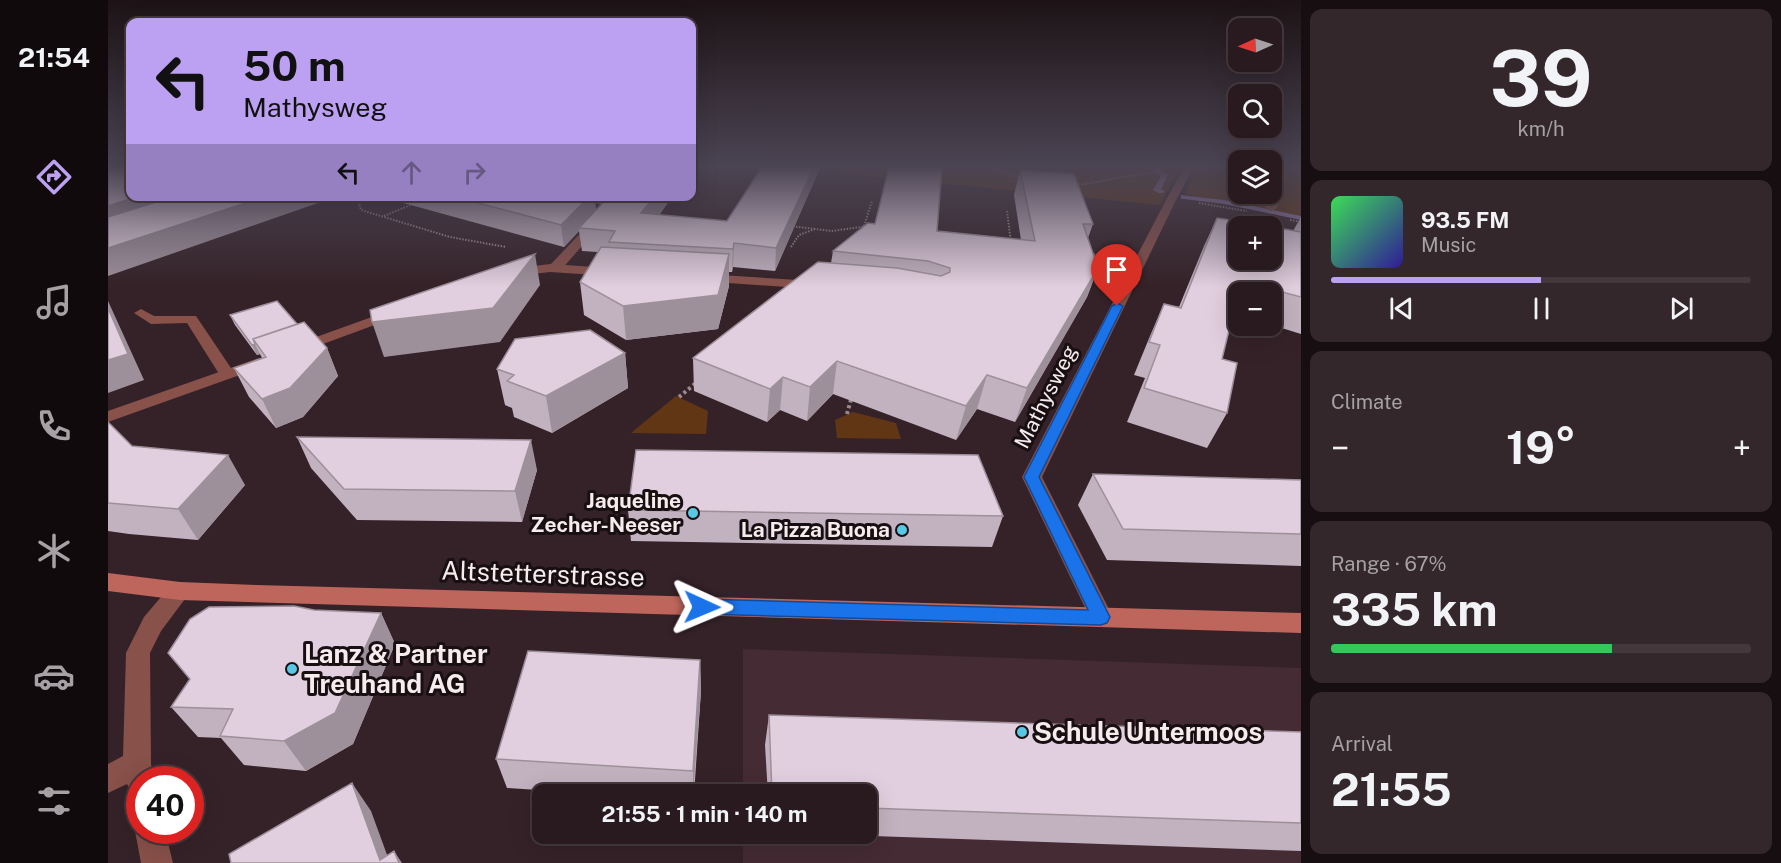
<!DOCTYPE html>
<meta charset="utf-8">
<style>
body{margin:0;font-family:"Public Sans",sans-serif;background:#34272b;color:#f1f3f6;height:100vh;display:flex;flex-direction:column;font-size:22px;white-space:nowrap}
*{box-sizing:border-box;margin:0}
p{font-size:20px;color:#a5a1a4}
.icon{flex:none;width:33px;height:33px;fill:none;stroke:currentColor;stroke-width:2;stroke-linecap:round;stroke-linejoin:round}
.map{position:relative;flex:1;overflow:hidden}
.side{display:flex;flex-direction:column;gap:9px;padding:9px;background:#160e10;width:480px}
.side>*{flex:none}
.top-card{position:absolute;left:18px;top:18px;width:570px;height:183px;border-radius:12px;box-shadow:0 6px 24px #0002,0 0 0 2px #44383c;background:#bca0f2;color:#111;overflow:hidden}
.needle{width:39px;rotate:267deg}
.fabs{position:absolute;left:1120px;top:18px;display:grid;gap:12px}
.fabs a{display:grid;place-items:center;width:54px;height:54px;border-radius:12px;background:#281a1e;box-shadow:0 6px 24px #0002,0 0 0 2px #44383c;font-size:30px}
.speed{position:absolute;left:18px;top:766px;display:flex;gap:12px;font-size:30px;font-weight:700;text-align:center}
.speed>*{display:grid;place-content:center;width:78px;height:78px;border-radius:50%;background:#281a1e;box-shadow:0 6px 24px #0002,0 0 0 2px #44383c;line-height:1}
.speed .limit{border:9px solid #d22;background:#fff;color:#111}
.pin{position:absolute;display:grid;place-items:center;width:51px;height:51px;color:#fff;margin:-62px -26px;border-radius:50% 50% 50% 0;rotate:-45deg;box-shadow:0 0 6px #0007}
.pin .icon{rotate:45deg}
.me{position:absolute;width:66px;margin:-33px;rotate:91deg;stroke-linejoin:round;filter:drop-shadow(0 0 4px #0008)}
.turn{display:flex;align-items:center;gap:21px;height:126px;padding:0 18px;font-size:27px}
.turn .icon{width:78px;height:78px;stroke-width:2.5}
.turn b{display:block;font-size:42px;line-height:51px}
.lanes{display:flex;align-items:center;height:57px;padding:0 18px;background:#0003;justify-content:center;gap:30px;direction:ltr}
.lanes .off{opacity:.35}
.big{font-size:45px;font-weight:700;line-height:1.1}
.side .tile{flex:1;display:flex;flex-direction:column;justify-content:center;gap:9px;min-width:0;padding:0 21px;border-radius:12px;background:#34272b}
.side .dial{align-items:center;gap:0}
.dial b{font-size:78px;line-height:1}
.song{display:flex;align-items:center;gap:18px}
.cover{width:72px;height:72px;border-radius:9px;background:linear-gradient(135deg,hsl(130 70% 55%),hsl(250 70% 35%))}
.played{height:6px;border-radius:3px;background:linear-gradient(90deg,#bca0f2 50%,#44383c 50%)}
.keys{display:flex;justify-content:space-around;direction:ltr}
.heat{display:flex;justify-content:space-between;align-items:center;font-size:33px;direction:ltr}
.charge{height:9px;border-radius:4px;background:linear-gradient(90deg,#34c759 67%,#44383c 0)}
.trip{position:absolute;left:424px;top:784px;width:345px;height:60px;border-radius:12px;background:#281a1e;box-shadow:0 6px 24px #0002,0 0 0 2px #44383c;font-weight:700;line-height:60px;text-align:center}
main{display:flex;flex:1;min-height:0}
.tabs{display:flex;flex-direction:column;width:108px;justify-content:space-around;align-items:center;background:#100a0c;color:#a5a1a4}
.tabs .icon{width:42px;height:42px}
.tabs .on{color:#bca0f2}
.tabs b{font-size:27px;color:#f1f3f6}
.map>svg:first-child{display:block}
.built{fill:#452b33}
.green{fill:#613614}
.lines{fill:none;stroke-linecap:round;stroke-linejoin:round}
.stream{fill:#927aa9;fill-rule:evenodd}
.path-far2{stroke:#99898e;stroke-width:2;stroke-dasharray:1.5 1.5;stroke-linecap:butt}
.path-far1{stroke:#99898e;stroke-width:3;stroke-dasharray:2 2;stroke-linecap:butt}
.path{stroke:#99898e;stroke-width:4;stroke-dasharray:3 3;stroke-linecap:butt}
.lane{fill:#88514a;fill-rule:evenodd}
.street{fill:#88514a;fill-rule:evenodd}
.secondary{fill:#be665c;fill-rule:evenodd}
.wall{fill:#c2b1bf;fill-rule:evenodd}
.shaded-wall{fill:#9e909b}
.building{fill:#e1cede;stroke:#9e909b;stroke-width:1.5}
.route{fill:#1a73e8;stroke:#114b97;stroke-width:1.5}
.poi-dot{fill:#58c8e4;stroke:#170f11;stroke-width:2}
.labels{text-anchor:middle;stroke-width:6;stroke-linejoin:round;paint-order:stroke}
.street-label{font-size:21px;fill:#f8ebee;stroke:#170f11}
.poi-label{font-size:21px;font-weight:bold;fill:#f8ebee;stroke:#170f11;text-anchor:end}
.near-street-label{font-size:26px;fill:#f8ebee;stroke:#170f11}
.near-poi-label{font-size:26px;font-weight:bold;fill:#f8ebee;stroke:#170f11;text-anchor:start}
</style>
<main>
<nav class="tabs">
<b>21:54</b>
<svg class="icon on" aria-label="directions" viewBox="0 0 24 24"><path d="M12 3l9 9-9 9-9-9zM9 14v-3h6M13 9l2 2-2 2"/></svg>
<svg class="icon" aria-label="music" viewBox="0 0 24 24"><path d="M9 18V5l10-2v13"/><circle cx="6" cy="18" r="3"/><circle cx="16" cy="16" r="3"/></svg>
<svg class="icon" aria-label="phone" viewBox="0 0 24 24"><path d="M5 4h4l2 5-3 2q2 4 5 5l2-3 5 2v4C11 20 4 13 5 4z"/></svg>
<svg class="icon" aria-label="climate" viewBox="0 0 24 24"><path d="M12 3v18M4 7l16 10M4 17L20 7"/></svg>
<svg class="icon" aria-label="car" viewBox="0 0 24 24"><path d="M5 17H2v-5l4-1 3-4h7l3 4 3 1v5h-3M9 17h6M6 11h13"/><circle cx="7" cy="17" r="2"/><circle cx="17" cy="17" r="2"/></svg>
<svg class="icon" aria-label="filters" viewBox="0 0 24 24"><path d="M4 7h16M4 17h16"/><circle cx="9" cy="7" r="2"/><circle cx="15" cy="17" r="2"/></svg>
</nav>
<div class="map">
<svg width="1193" height="863" viewBox="0 0 1193 863">
<rect width="100%" height="100%" fill="#352228"/>
<path class="built" d="M635,649l558,19v195h-558v-29h124v-39h-124z"/>
<path class="green" d="M712,167h360l-20,38 -323,-32 3,-4z
M1089,167h42v27h33v-27h29v49l-116,-22z
M568,396l32,15 -2,23 -75,-1z
M745,412l43,11 5,16 -64,-1 -2,-18z"/>
<g class="lines">
<path class="stream" d="M1041,167h7l12,8 -7,14 4,3 -2,1h-4l-6,-3 8,-14z
M1073,195l43,5 77,16v4l-77,-16 -40,-5h-3z"/>
<path class="path-far2" d="M882,167l33,12
M967,185c28,-3 53,-11 81,-12
M249,196l4,14 89,27 56,10
M1091,203l48,8
M899,211l4,32
M276,216l29,-12
M1182,220l11,2
M682,226l42,5 36,-5
M756,226l8,-25
M683,247l8,-12 16,-6"/>
<path class="path-far1" d="M981,255h26"/>
<path class="path" d="M571,397l17,-14
M739,414l5,-18"/>
<path class="lane" d="M1076,167h10l-19,35h-8l-1,-2z
M1171,167h10l-12,41 -6,3 -6,-3z
M489,219l6,3 -2,2 -40,46h-10l-1,-3 1,-3 42,-44z
M33,309l13,7h42l39,58 -2,3h-12l-34,-54 -36,1 -17,-11z"/>
<path class="street" d="M1063,197l5,3 -134,277 71,140 -4,7 -8,3 -8,-3 -71,-147 144,-277z
M442,264l61,4 7,4 -7,4 -61,-4 -36,4 -7,-4 2,-3z
M597,274l110,7 7,4 -7,4 -115,-8 -2,-3z
M286,309l5,1 2,3 -2,3 -95,35h-10l-3,-3 3,-3z
M151,358l6,2 2,3 -2,3 -157,56v-11z
M72,582l8,2 3,7 -30,40 -11,22 1,111 3,16h-14v14l-10,-4 -3,-6 -19,9v-29l15,-8 3,-103 18,-36 28,-33z
M31,820l1,11h25l8,32h-32l-6,-32z"/>
<path class="secondary" d="M0,573l72,9 76,3 1045,28v20l-1121,-33 -72,-9z"/>
</g>
<path class="wall" d="M711,170l-44,101 -42,-4 -1,5h-3v14l-11,43 -92,11 -42,-25 -4,-33 18,-30 -16,-1 -3,-20 -15,16 -186,-51h295l-14,19 68,6zM487,203l7,1 -6,6z
M912,170l73,54 -5,14 10,30 -11,29 -72,125 -38,-13 -21,31 -123,-46 -26,27 -27,-11 -13,12 -73,-31 -1,-33 138,-95 2,-12 104,-20 84,9 -7,-45z
M1193,217v117l-29,-9v-33h-33v24l-6,-2 -11,45 5,54 -20,35 -80,-26 18,-44 -11,-3 16,-39 14,-32 15,3 25,-61 13,-28 76,13z
M122,315l67,9 30,24 11,28 -35,41 -27,11 -27,-31 -15,-29 28,-10 -2,-4 -3,1 -22,-30z
M517,353l3,35 -76,45 -38,-16 -2,-9 -7,-3 -8,-36z
M0,422l24,24 113,39 -47,55 -69,-6 -21,-3z
M189,437l240,33 -15,52 -165,-2 -46,-52z
M985,474l208,6v86l-194,-6 -29,-55z
M520,510l375,6 -11,31 -361,-6z
M206,610l67,3 14,31 -42,100 -47,27 -62,-6 -23,-27 -23,-1 -27,-30 19,-27 -22,-27z
M592,660l1,31 -7,104h-81l-106,-7 -11,-29z
M661,715l532,17v119l-486,-17h52v-39h-99l-3,-50z"/>
<path class="shaded-wall" d="M584,167h6l-6,7z
M706,167h6l-1,3 -44,101 1,-23z
M31,196h78l-109,35v-25z
M159,196h71l-230,80v-28z
M482,196h5l1,18 -17,14v3l-15,16 -3,-22z
M547,196h18l-31,39 -1,-22z
M626,243l-1,24 -1,5 1,-23z
M427,254l5,31 -40,57 -116,15 -12,-35z
M621,254v32l-11,43 -92,11 -3,-34z
M990,268l-11,29 -72,125 12,-34z
M0,301l36,79 -36,13z
M147,344l5,10 -3,1 -5,-10z
M219,348l11,28 -35,41 -27,11 -14,-29z
M517,353l3,35 -76,45 -6,-37z
M729,361l-4,33 -26,27 3,-34z
M879,375l-10,34 -21,31 10,-34z
M675,377l-3,33 -13,12 3,-33z
M423,440l6,30 -15,52 -7,-31z
M120,455l17,30 -47,55 -20,-31z
M273,613l14,31 -42,100 -47,27 -22,-30z
M592,660l1,31 -8,104v-24z
M244,783l19,28 19,52 -10,-3z
M286,851l8,12h-3z"/>
<path class="building" d="M0,167h22v29h9l-31,10z
M654,167h52l-38,81 -42,-5 -1,6 -124,-7 6,-11 -36,-3 30,-32h46l-14,17 86,8z
M781,167h53l-5,64 98,10 -15,-71 54,4 19,50h-10l15,44 -71,120 -40,-13 -21,31 -129,-45 -27,26 -27,-10 -13,12 -77,-31 125,-96 79,6 44,8 9,-4v-4l-22,-7 -95,-10 35,-28 7,1z
M67,196h92l-159,52v-31z
M344,196h138l-29,29z
M1109,218l52,8h-30v34h33v-33l29,5v65l-60,-16 -19,78 15,4 -10,50 -83,-25 16,-43 -11,-3 15,-38 17,4z
M493,247l128,7 -11,41 -95,11 -43,-24z
M427,254l-42,54 -121,14 -2,-12z
M169,301l20,23 -44,15 2,5 -3,1 -22,-30z
M0,308l20,46 -20,6z
M196,322l23,26 -37,40 -28,11 -28,-31 32,-11 -13,-18z
M482,330l35,23 -79,43 -39,-15 7,-6 -17,-6 18,-30z
M0,422l24,24 96,9 -50,54 -70,-6z
M189,437l234,3 -16,51 -171,-2z
M528,450l342,5 25,61 -375,-6z
M985,474l208,6v54l-178,-5z
M186,606l20,4 67,3 -46,100 -51,28 -64,-5 13,-27 -62,-2 19,-28 -22,-26 22,-34 19,-12z
M420,651l172,9 -7,111 -197,-12z
M661,715l532,17v91l-434,-15v-13h-95z
M244,783l28,77 14,-9 5,12h-168l-2,-9z"/>
<linearGradient id="sky" x2="0" y2="1"><stop stop-color="#1d1316"/><stop offset="0.58" stop-color="#4b4453"/><stop offset="1" stop-color="#4b4453" stop-opacity="0"/></linearGradient>
<rect width="1193" height="287" fill="url(#sky)"/>
<path class="route" d="M1009,303l6,3 -84,171 71,140 -3,6 -6,2 -399,-11 -6,-2 -3,-5 3,-6 6,-2 386,11 -64,-133 88,-171z"/>
<g class="poi-dot">
<circle cx="585" cy="513" r="6"/>
<circle cx="794" cy="530" r="6"/>
<circle cx="184" cy="669" r="6"/>
<circle cx="914" cy="732" r="6"/>
</g>
<g class="labels">
<g class="street-label">
<text transform="translate(938 397) rotate(-63)" y="7">Mathysweg</text>
</g>
<g class="poi-label">
<text x="573" y="508">Jaqueline<tspan x="573" dy="24">Zecher-Neeser</tspan></text>
<text x="782" y="537">La Pizza Buona</text>
</g>
<g class="near-street-label">
<text transform="translate(435 574) rotate(2)" y="9">Altstetterstrasse</text>
</g>
<g class="near-poi-label">
<text x="196" y="663">Lanz &amp; Partner<tspan x="196" dy="30">Treuhand AG</tspan></text>
<text x="926" y="741">Schule Untermoos</text>
</g>
</g>
</svg>
<div class="fabs">
<a><svg class="needle" viewBox="-14 -14 28 28"><path d="M0-13l5 13h-10z" fill="#e53935"/><path d="M0 13l5-13h-10z" fill="#a5a1a4"/></svg></a>
<a><svg class="icon" aria-label="search" viewBox="0 0 24 24"><circle cx="10" cy="10" r="6"/><path d="M15 15l6 6"/></svg></a>
<a><svg class="icon" aria-label="layers" viewBox="0 0 24 24"><path d="M12 4l9 5-9 5-9-5zM3 14l9 5 9-5"/></svg></a>
<a>+</a>
<a>−</a>
</div>
<div class="speed"><div class="limit">40</div></div>
<div class="pin" style="left:1009px;top:306px;background:#d93025"><svg class="icon" aria-label="arrive" viewBox="0 0 24 24"><path d="M6 21V4h12l-3 4 3 4H6"/></svg></div>
<svg class="me" style="left:594px;top:607px" viewBox="-20 -20 40 40"><path d="M0-17L14 15 0 8-14 15z" fill="#1a73e8" stroke="#fff" stroke-width="4"/></svg>
<div class="trip">21:55 · 1 min · 140 m</div>
<div class="top-card">
<div class="turn"><svg class="icon" aria-label="left" viewBox="0 0 24 24"><path d="M17 20v-9H6M10 6l-5 5 5 5"/></svg><div><b>50 m</b>Mathysweg</div></div>
<div class="lanes"><svg class="icon" aria-label="left" viewBox="0 0 24 24"><path d="M17 20v-9H6M10 6l-5 5 5 5"/></svg><svg class="icon off" aria-label="ahead" viewBox="0 0 24 24"><path d="M12 20V5M6 11l6-6 6 6"/></svg><svg class="icon off" aria-label="right" viewBox="0 0 24 24"><path d="M7 20v-9h11M14 6l5 5-5 5"/></svg></div>
</div>
</div>
<section class="side">
<div class="tile dial"><b>39</b><p>km/h</p></div>
<div class="tile">
<div class="song"><i class="cover"></i><div><b>93.5 FM</b><p>Music</p></div></div>
<div class="played"></div>
<div class="keys"><svg class="icon" aria-label="previous" viewBox="0 0 24 24"><path d="M18 5L8 12l10 7zM5 5v14"/></svg><svg class="icon" aria-label="pause" viewBox="0 0 24 24"><path d="M8 5v14M16 5v14"/></svg><svg class="icon" aria-label="next" viewBox="0 0 24 24"><path d="M6 5l10 7-10 7zM19 5v14"/></svg></div>
</div>
<div class="tile"><p>Climate</p>
<div class="heat"><a>−</a><b class="big">19°</b><a>+</a></div>
</div>
<div class="tile"><p>Range · 67%</p><b class="big">335 km</b><div class="charge"></div></div>
<div class="tile"><p>Arrival</p><b class="big">21:55</b></div>
</section>
</main>
